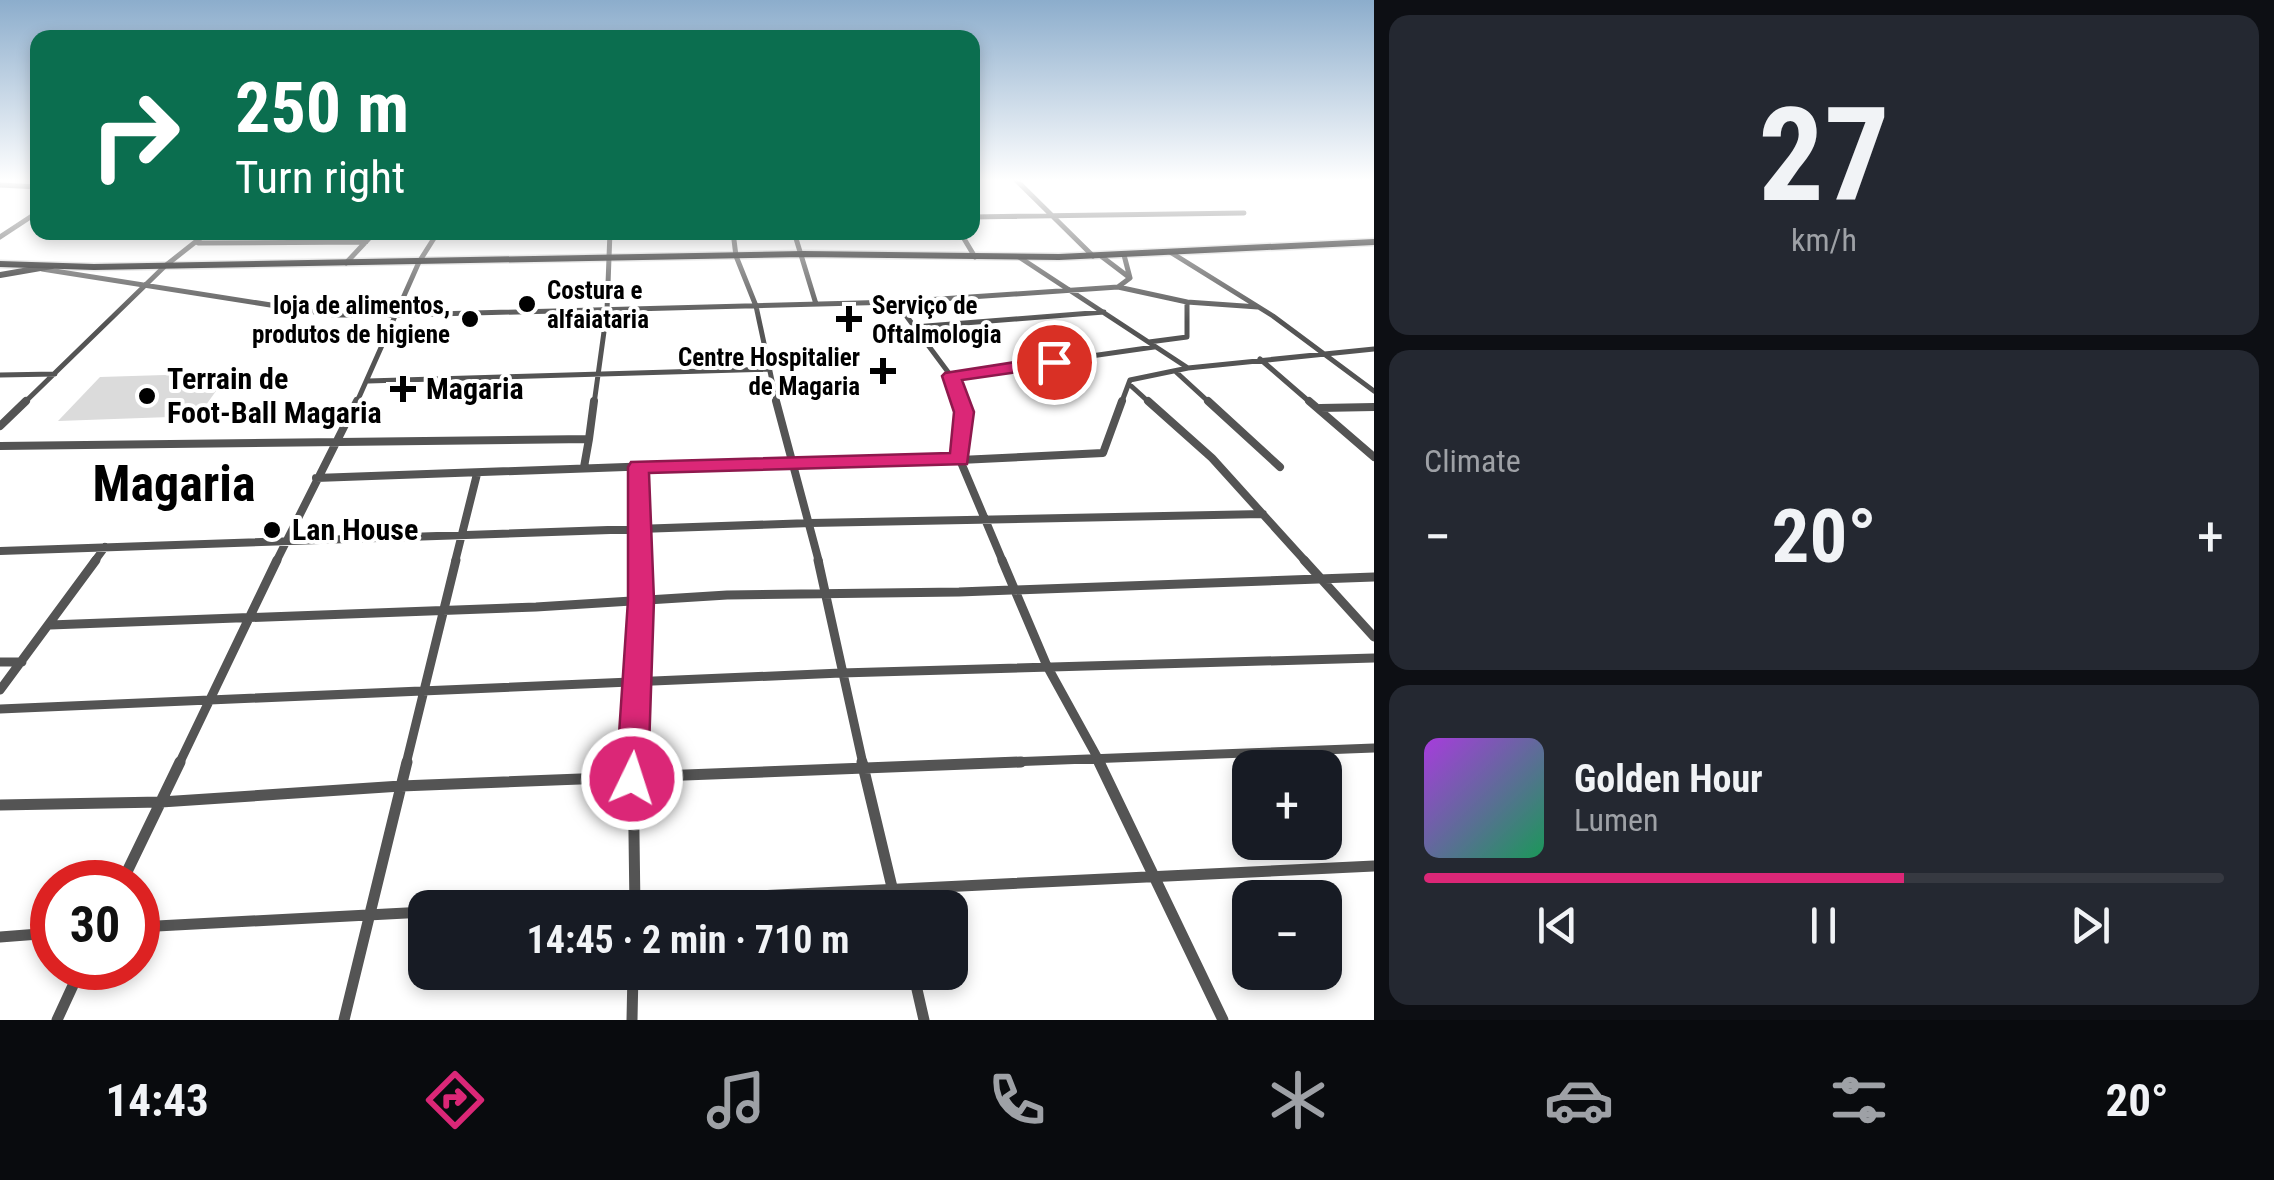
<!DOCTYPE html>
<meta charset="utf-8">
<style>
body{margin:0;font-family:"Roboto Condensed",sans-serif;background:#242831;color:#f1f3f6;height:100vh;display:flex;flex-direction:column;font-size:38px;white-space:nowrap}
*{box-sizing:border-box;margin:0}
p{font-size:32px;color:#9ea1a6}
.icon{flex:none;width:55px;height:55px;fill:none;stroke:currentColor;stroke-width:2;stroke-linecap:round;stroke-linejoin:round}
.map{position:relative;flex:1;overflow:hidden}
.details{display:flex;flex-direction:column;gap:15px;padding:15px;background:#0d0f14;width:900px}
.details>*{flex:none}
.top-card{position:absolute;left:30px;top:30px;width:950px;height:210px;border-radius:20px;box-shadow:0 5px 15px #0003;background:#0b6e4f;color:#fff;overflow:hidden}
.tools{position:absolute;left:1232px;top:750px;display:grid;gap:20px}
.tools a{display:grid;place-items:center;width:110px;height:110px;border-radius:20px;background:#171b24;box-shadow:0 5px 15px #0003;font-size:50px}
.speed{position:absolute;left:30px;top:860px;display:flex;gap:20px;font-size:50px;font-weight:700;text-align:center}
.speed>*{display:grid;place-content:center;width:130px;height:130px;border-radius:50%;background:#171b24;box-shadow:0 5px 15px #0003;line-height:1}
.speed .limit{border:15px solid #d22;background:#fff;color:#111}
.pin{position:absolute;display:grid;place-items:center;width:85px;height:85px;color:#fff;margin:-42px;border:5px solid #fff;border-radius:50%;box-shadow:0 2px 10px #0007}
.me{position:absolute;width:110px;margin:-55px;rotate:4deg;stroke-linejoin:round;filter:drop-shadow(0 0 8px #0008)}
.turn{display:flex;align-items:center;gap:35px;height:210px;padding:0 40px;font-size:45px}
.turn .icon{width:130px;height:130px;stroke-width:2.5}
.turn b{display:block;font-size:70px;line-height:85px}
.big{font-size:75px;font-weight:700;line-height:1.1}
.details .widget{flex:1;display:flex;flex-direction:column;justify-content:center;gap:15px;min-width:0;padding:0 35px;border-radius:20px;background:#242831}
.details .dial{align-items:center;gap:0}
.dial b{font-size:130px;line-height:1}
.song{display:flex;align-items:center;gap:30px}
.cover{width:120px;height:120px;border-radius:15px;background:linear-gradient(135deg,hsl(280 70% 55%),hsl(150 70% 35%))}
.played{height:10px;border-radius:5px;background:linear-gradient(90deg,#db2777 60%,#363941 60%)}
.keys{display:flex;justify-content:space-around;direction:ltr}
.heat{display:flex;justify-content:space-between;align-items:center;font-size:55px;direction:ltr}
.trip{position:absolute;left:408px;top:890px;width:560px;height:100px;border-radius:20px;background:#171b24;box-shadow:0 5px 15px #0003;font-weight:700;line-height:100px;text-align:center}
.tabs{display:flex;height:160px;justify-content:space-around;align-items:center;background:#090b0e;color:#9ea1a6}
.tabs .icon{width:70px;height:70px}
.tabs .selected{color:#db2777}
.tabs b{font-size:45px;color:#f1f3f6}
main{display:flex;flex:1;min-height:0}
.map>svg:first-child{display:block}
.green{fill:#dbdbdb}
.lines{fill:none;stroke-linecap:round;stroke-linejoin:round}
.primary-casing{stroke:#dbdbdb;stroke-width:9}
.minor-far3{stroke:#545454;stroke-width:5}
.minor-far2{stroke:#545454;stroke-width:8}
.minor-far1{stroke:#545454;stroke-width:9}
.minor{stroke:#545454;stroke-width:11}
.secondary{stroke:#212121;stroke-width:6}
.primary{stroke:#000;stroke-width:6}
.route{fill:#db2777;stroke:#8e194d;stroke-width:2.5}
.poi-dot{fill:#000;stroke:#fff;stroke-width:4}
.labels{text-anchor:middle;stroke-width:8;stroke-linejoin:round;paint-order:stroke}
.far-poi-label{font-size:25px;font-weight:bold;fill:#000;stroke:#fff;text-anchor:start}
.poi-label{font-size:30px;font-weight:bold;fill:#000;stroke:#fff;text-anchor:start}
.town-label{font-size:50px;font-weight:bold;fill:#000;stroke:#fff}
</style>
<main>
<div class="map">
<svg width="1374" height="1020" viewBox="0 0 1374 1020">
<rect width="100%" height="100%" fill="#fff"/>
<path class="green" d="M229,373l-31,43 -140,5 42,-44z"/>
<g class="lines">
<defs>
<path id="primary" d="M0,264l94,3 709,-13 256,3 315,-15"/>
</defs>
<use href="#primary" class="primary-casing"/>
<path class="minor-far3" d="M1016,180l77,76
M0,185l38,2
M972,217l272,-4
M733,232l3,24 20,50 21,98
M794,232l22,72
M960,232l15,25
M0,237l38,-25
M198,243l168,-1
M1170,252l103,64 101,75
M1101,256l29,22
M1019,257l169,111 186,-19
M346,263l29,-31
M42,269l292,46h64l498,-13 222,-15 12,-9 -6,-23
M1118,287l69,15
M896,302l55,74 10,28
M914,327l190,-15
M1149,342l38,-5v-35l71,5
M1260,359l52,45
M1175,371l36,33
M0,375l55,-1
M951,376l203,-29
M368,381l402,-12
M1129,384l22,20
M23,404l142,-138 43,-34
M356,404l63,-142 19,-30
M594,404l13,-94 3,-78
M1121,404l9,-24 58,-12"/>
<path class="minor-far2" d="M776,401l43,161
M960,401l4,10 -4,49 143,-7 19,-52
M1148,401l64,57 94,104
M1208,401l72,66
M1309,401l65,56
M1320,408l54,-1
M0,426l26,-25
M0,446l589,-7 5,-38
M584,467l5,-28
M638,467l2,95
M316,478l477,-17 167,-1 43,102
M0,551l811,-28 452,-9
M94,562l11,-15
M276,562l81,-161
M455,562l22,-88"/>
<path class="minor-far1" d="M818,560l45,204
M1002,560l45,106 54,98
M1304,560l70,77
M50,625l486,-18 191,-12 232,-3 415,-15
M0,662h22
M0,690l96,-130
M0,709l841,-36 533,-15
M179,764l98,-204
M406,764l50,-204
M633,764l7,-204
M957,764l417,-16"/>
<path class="minor" d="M633,762l2,146
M862,762l35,146
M1099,762l124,258
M0,805l161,-3 240,-16 620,-24
M122,882l58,-120
M508,908l866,-42
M138,927l287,-15
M0,937l52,-4
M913,972l11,48
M57,1020l24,-52
M344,1020l63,-258
M632,1020l1,-48"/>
<path class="secondary" d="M0,275l52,-9"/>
<use href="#primary" class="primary"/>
</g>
<linearGradient id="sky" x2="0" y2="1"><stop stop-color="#8cadcc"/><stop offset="0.56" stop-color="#fff"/><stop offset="1" stop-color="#fff" stop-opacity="0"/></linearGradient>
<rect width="1374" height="322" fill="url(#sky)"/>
<path class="route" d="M1054,356l6,2v8l-98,14 12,32 -7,52 -318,9 5,127 -6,179 -5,11 -11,4 -11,-4 -5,-11 12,-179v-133l3,-5 319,-9 4,-41 -12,-36 3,-3z"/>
<g class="poi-dot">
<circle cx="527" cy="304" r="10"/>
<circle cx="470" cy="319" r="10"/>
<path d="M844 304h10v10h10v10h-10v10h-10v-10h-10v-10h10z"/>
<path d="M878 356h10v10h10v10h-10v10h-10v-10h-10v-10h10z"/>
<path d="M398 374h10v10h10v10h-10v10h-10v-10h-10v-10h10z"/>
<circle cx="147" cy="396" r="10"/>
<circle cx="272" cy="530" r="10"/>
</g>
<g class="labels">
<g class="far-poi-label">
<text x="547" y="299">Costura e<tspan x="547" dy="29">alfaiataria</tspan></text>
<text x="450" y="314" text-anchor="end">loja de alimentos,<tspan x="450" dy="29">produtos de higiene</tspan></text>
<text x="872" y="314">Serviço de<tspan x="872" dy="29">Oftalmologia</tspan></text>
<text x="860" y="366" text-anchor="end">Centre Hospitalier<tspan x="860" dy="29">de Magaria</tspan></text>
</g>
<g class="poi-label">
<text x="167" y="389">Terrain de<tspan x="167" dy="34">Foot-Ball Magaria</tspan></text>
<text x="426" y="399">Magaria</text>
<text x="292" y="540">Lan House</text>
</g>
<g class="town-label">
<text x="174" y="501">Magaria</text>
</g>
</g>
</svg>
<div class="tools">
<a>+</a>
<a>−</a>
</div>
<div class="speed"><div class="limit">30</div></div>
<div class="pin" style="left:1054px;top:362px;background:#d93025"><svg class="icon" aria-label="arrive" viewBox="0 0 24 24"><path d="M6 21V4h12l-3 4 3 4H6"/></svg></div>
<svg class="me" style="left:632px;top:779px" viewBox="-20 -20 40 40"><circle r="17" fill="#db2777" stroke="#fff" stroke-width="3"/><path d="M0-11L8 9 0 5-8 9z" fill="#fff"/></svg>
<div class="trip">14:45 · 2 min · 710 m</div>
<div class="top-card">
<div class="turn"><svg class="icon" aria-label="right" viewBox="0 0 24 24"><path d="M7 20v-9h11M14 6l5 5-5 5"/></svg><div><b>250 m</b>Turn right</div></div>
</div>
</div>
<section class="details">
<div class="widget dial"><b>27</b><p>km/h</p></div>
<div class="widget"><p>Climate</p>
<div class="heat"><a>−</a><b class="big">20°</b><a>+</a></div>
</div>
<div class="widget">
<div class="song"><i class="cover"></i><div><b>Golden Hour</b><p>Lumen</p></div></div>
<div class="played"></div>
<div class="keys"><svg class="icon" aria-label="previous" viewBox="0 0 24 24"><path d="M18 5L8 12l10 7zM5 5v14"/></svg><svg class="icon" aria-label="pause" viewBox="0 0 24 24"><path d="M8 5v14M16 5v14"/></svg><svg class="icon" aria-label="next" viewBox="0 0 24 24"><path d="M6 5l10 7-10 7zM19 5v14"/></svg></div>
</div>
</section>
</main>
<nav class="tabs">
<b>14:43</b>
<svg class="icon selected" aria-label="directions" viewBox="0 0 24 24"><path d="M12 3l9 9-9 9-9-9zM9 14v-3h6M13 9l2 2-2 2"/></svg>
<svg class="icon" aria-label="music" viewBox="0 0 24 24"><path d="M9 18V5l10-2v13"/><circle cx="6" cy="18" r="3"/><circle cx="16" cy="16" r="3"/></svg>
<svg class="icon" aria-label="phone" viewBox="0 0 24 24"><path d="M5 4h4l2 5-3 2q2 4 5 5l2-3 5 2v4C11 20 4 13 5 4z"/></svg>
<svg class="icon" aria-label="climate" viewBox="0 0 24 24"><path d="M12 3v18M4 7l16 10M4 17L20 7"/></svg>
<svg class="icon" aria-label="car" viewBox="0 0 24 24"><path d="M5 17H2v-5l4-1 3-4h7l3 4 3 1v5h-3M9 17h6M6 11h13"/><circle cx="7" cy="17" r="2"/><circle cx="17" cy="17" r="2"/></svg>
<svg class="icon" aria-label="filters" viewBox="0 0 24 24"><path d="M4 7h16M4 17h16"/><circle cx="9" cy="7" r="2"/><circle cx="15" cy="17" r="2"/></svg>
<b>20°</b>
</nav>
